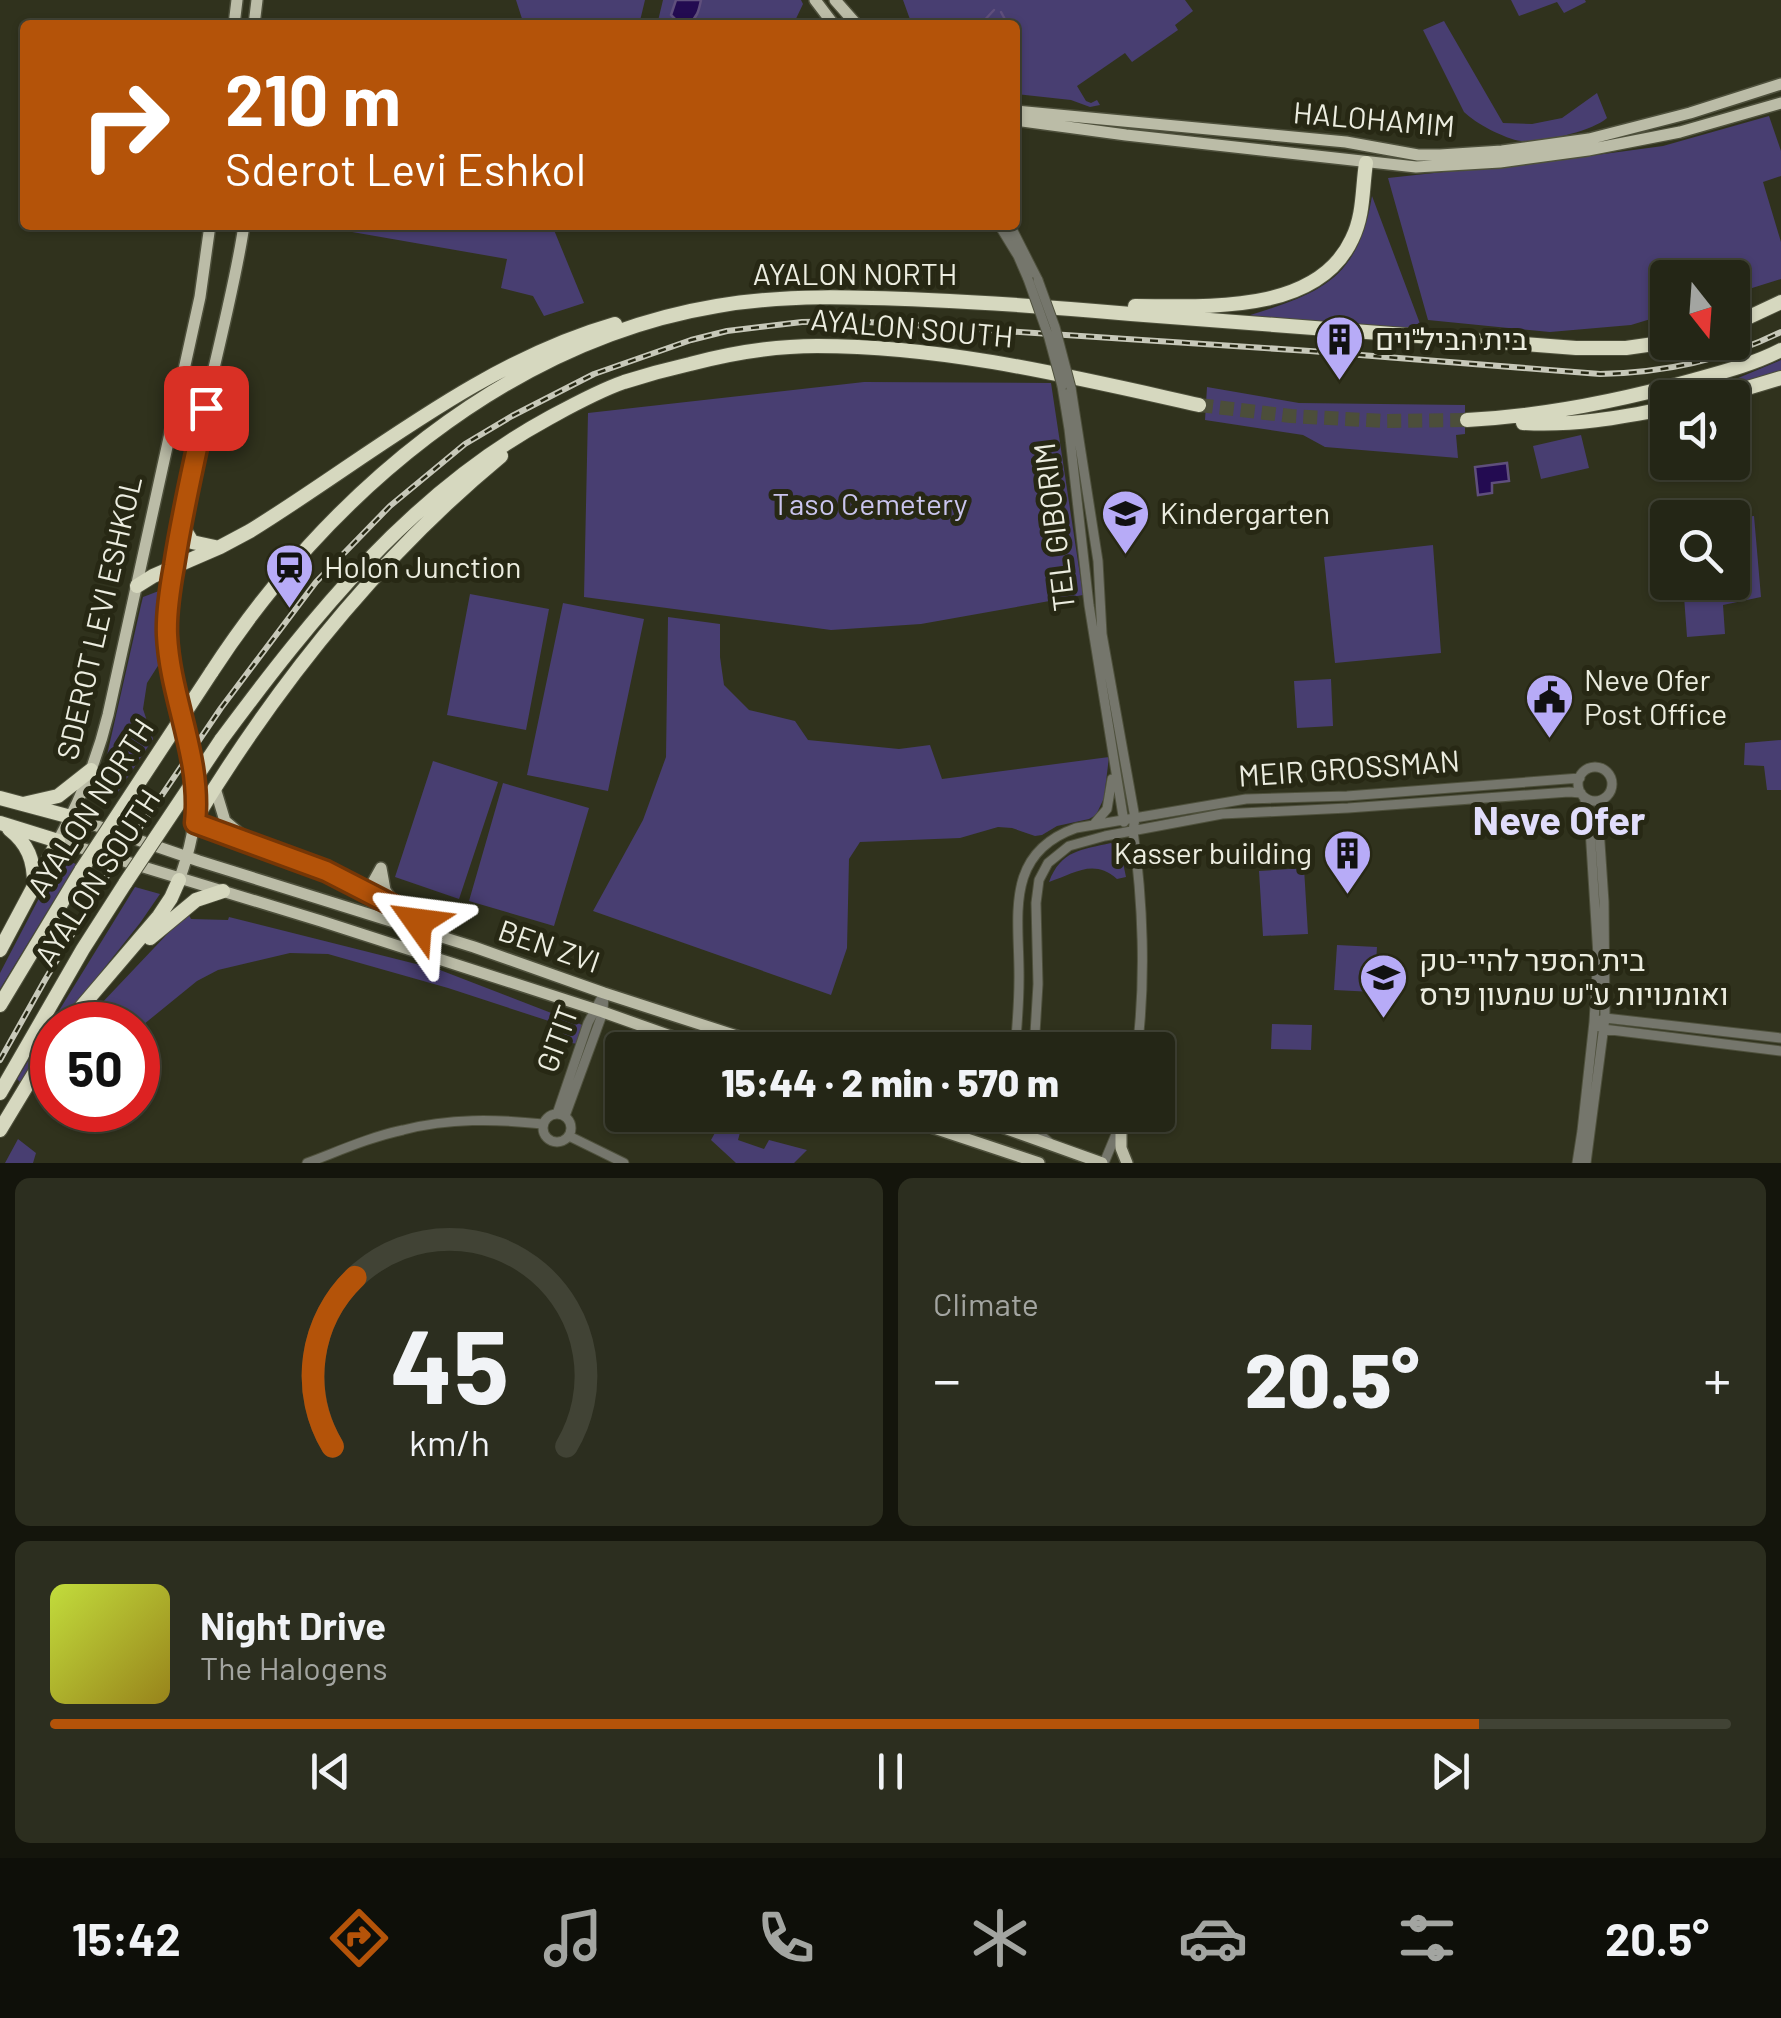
<!DOCTYPE html>
<meta charset="utf-8">
<style>
body{margin:0;font-family:Barlow,Heebo,sans-serif;background:#2c2e1f;color:#f1f3f6;height:100vh;display:flex;flex-direction:column;font-size:38px;white-space:nowrap}
*{box-sizing:border-box;margin:0}
p{font-size:32px;color:#a3a5a1}
.icon{flex:none;width:55px;height:55px;fill:none;stroke:currentColor;stroke-width:2;stroke-linecap:round;stroke-linejoin:round}
.map{position:relative;height:1163px;overflow:hidden}
.side{display:flex;flex-direction:column;gap:15px;padding:15px;background:#14150c;flex:1}
.side>*{flex:none}
.banner{position:absolute;left:20px;top:20px;width:1000px;height:210px;border-radius:10px;box-shadow:0 2px 8px #0004,0 0 0 2px #414335;background:#b45309;color:#fff;overflow:hidden}
.needle{width:65px;rotate:163deg}
.tools{position:absolute;left:1650px;top:260px;display:grid;gap:20px}
.tools a{display:grid;place-items:center;width:100px;height:100px;border-radius:10px;background:#242616;box-shadow:0 2px 8px #0004,0 0 0 2px #414335;font-size:50px}
.speed{position:absolute;left:30px;top:1002px;display:flex;gap:20px;font-size:50px;font-weight:700;text-align:center}
.speed>*{display:grid;place-content:center;width:130px;height:130px;border-radius:50%;background:#242616;box-shadow:0 2px 8px #0004,0 0 0 2px #414335;line-height:1}
.speed .limit{border:15px solid #d22;background:#fff;color:#111}
.pin{position:absolute;display:grid;place-items:center;width:85px;height:85px;color:#fff;margin:-42px;border-radius:20px;box-shadow:0 5px 15px #0006}
.me{position:absolute;width:110px;margin:-55px;rotate:301deg;stroke-linejoin:round;filter:drop-shadow(0 0 8px #0008)}
.turn{display:flex;align-items:center;gap:35px;height:210px;padding:0 40px;font-size:45px}
.turn .icon{width:130px;height:130px;stroke-width:2.5}
.turn b{display:block;font-size:70px;line-height:85px}
.big{font-size:75px;font-weight:800;line-height:1.1}
.side .card{flex:1;display:flex;flex-direction:column;justify-content:center;gap:15px;min-width:0;padding:0 35px;border-radius:15px;background:#2c2e1f}
.side .dial{align-items:center;gap:0}
.dial svg{height:260px;overflow:visible;fill:none;stroke:#414335;stroke-width:7;stroke-linecap:round;text-anchor:middle}
.dial text{fill:#f1f3f6;stroke:none}
.song{display:flex;align-items:center;gap:30px}
.cover{width:120px;height:120px;border-radius:15px;background:linear-gradient(135deg,hsl(70 70% 55%),hsl(50 70% 35%))}
.played{height:10px;border-radius:5px;background:linear-gradient(90deg,#b45309 85%,#414335 85%)}
.keys{display:flex;justify-content:space-around;direction:ltr}
.heat{display:flex;justify-content:space-between;align-items:center;font-size:55px;direction:ltr}
.side .tiles{flex:1;display:grid;gap:15px;grid-template-columns:1fr 1fr}
.card:last-child{grid-column:span 2}
.trip{position:absolute;left:605px;top:1032px;width:570px;height:100px;border-radius:10px;background:#242616;box-shadow:0 2px 8px #0004,0 0 0 2px #414335;font-weight:800;line-height:100px;text-align:center}
.tab-bar{display:flex;height:160px;justify-content:space-around;align-items:center;background:#0e0f09;color:#a3a5a1}
.tab-bar .icon{width:70px;height:70px}
.tab-bar .active{color:#b45309}
.tab-bar b{font-size:45px;color:#f1f3f6}
.map>svg:first-child{display:block}
.green{fill:#483e71}
.water{fill:#230b51;stroke:#5f4f7c;stroke-width:2.5}
.lines{fill:none;stroke-linecap:round;stroke-linejoin:round}
.stream{stroke:#5f4f7c;stroke-width:2.5}
.highway-tunnel{stroke:#4c4e3a;stroke-width:14;stroke-dasharray:14 7;stroke-linecap:butt}
.minor-casing{stroke:#4e503c;stroke-width:11}
.major-casing{stroke:#4e503c;stroke-width:14}
.highway-casing{stroke:#4e503c;stroke-width:16}
.minor{stroke:#75766c;stroke-width:9}
.major{stroke:#bbbca7;stroke-width:11}
.highway{stroke:#d6d8bf;stroke-width:14}
.rail-casing{stroke:#c7c8b9;stroke-width:6}
.rail{stroke:#272814;stroke-width:2.5;stroke-dasharray:8;stroke-linecap:butt}
.minor-bridge-casing{stroke:#4e503c;stroke-width:11;stroke-linecap:butt}
.highway-bridge-casing{stroke:#4e503c;stroke-width:16;stroke-linecap:butt}
.minor-bridge{stroke:#75766c;stroke-width:9}
.highway-bridge{stroke:#d6d8bf;stroke-width:14}
.route-casing{stroke:#753606;stroke-width:25}
.route{stroke:#b45309;stroke-width:18}
.labels{text-anchor:middle;stroke-width:10;stroke-linejoin:round;paint-order:stroke}
.street-label{font-size:30px;fill:#ecede0;stroke:#272814}
.poi-label{font-size:30px;fill:#ecede0;stroke:#272814;text-anchor:start}
.park-label{font-size:30px;fill:#cac5ee;stroke:#272814}
.district-label{font-size:40px;font-weight:bold;fill:#e1ddfb;stroke:#272814}
</style>
<div class="map">
<svg width="1781" height="1163" viewBox="0 0 1781 1163">
<rect width="100%" height="100%" fill="#30321d"/>
<path class="green" d="M516,0h129l-6,25h-115z
M663,0h138l2,4 -10,21h-136z
M903,0h282l8,11 -18,14 3,5 -46,32 -7,-9 -48,33 9,15 5,2 6,-3 3,5 -10,2 -19,-7 -56,-6v-69h-103z
M1511,0h74l1,2 -22,11 -7,-11 -38,14z
M1444,21l59,102 29,1 30,-6 35,-25 10,25c-14,13 -66,25 -86,23 -16,-2 -46,-18 -57,-29l-41,-82z
M1769,116l12,35v25l-18,6 18,60v37l-48,15 -1,-16h-64l-1,36 -36,11 -81,7 -122,-12 -40,-142 201,-22 74,-10z
M1372,196l50,133 -175,-13c75,-23 111,-37 125,-120z
M312,225h243l-1,5 30,73 -40,13 -11,-20 -32,-8 6,-29z
M1781,360v12l-50,14v-5z
M864,382l187,1 32,212 -162,29 -90,6 -247,-33 4,-184z
M1207,387l92,16 166,2v29l-9,1 2,23 -133,-11 -22,-12 -98,-15z
M1581,435l8,33 -48,11 -8,-33z
M1754,516l7,81 -38,8 2,29 -38,3 -4,-54 49,-1 1,-64z
M1433,545l8,108 -106,10 -11,-106z
M164,589l-4,28 1,44 -14,22 -4,26 10,30 -39,59 -7,-13 -2,-21 36,-159 2,-8z
M470,594l79,15 -23,121 -79,-15z
M563,603l81,16 -36,172 -81,-16z
M668,617l52,7v33l4,28 25,25 46,11 13,19 91,9 31,-4 12,34 167,-22 -5,41 -8,17 -7,4 -32,7 -15,9 -7,1 -23,-8 -14,-1 -38,11 -100,4 -11,17 -2,89 -16,47 -238,-84 50,-91 23,-63z
M1331,679l2,47 -36,2 -3,-47z
M1781,740v50h-14l-3,-24 -20,-1 1,-22z
M433,761l65,21 -39,117 -64,-22z
M503,783l86,25 -35,118 -85,-25z
M1111,843l9,5 6,29 -9,2c-24,-21 -43,-5 -68,3 12,-32 32,-32 62,-39z
M60,858l16,6 -76,125v-16z
M1304,868l4,66 -45,2 -4,-65z
M135,887l25,7 -20,29 -81,102h-7v10l-32,47 -3,-3z
M189,915l2,4 37,1 1,-3 211,53 145,56 -6,18 -16,-2 1,-16 -116,-38 -120,-34 -38,-1 -72,17 -21,11 -59,48v-4h-57l91,-96z
M1337,945l40,2 -3,45 -40,-2z
M1272,1024l40,1 -1,25 -40,-1z
M722,1120l20,5 -4,15 26,9 5,-9 38,10 -13,13h-58l-25,-23z
M18,1139l18,14 -3,10h-28z"/>
<path class="water" d="M676,0h25c-2,9 -3,17 -12,23l-13,-3 -5,-5z
M1507,463l2,18 -17,2v10l-14,2 -3,-28z"/>
<g class="lines">
<path class="stream" d="M1001,12l7,13
M980,25l14,-15"/>
<path class="highway-tunnel" d="M1199,405l92,11 92,5 84,-1"/>
<defs>
<path id="minor" d="M999,225l19,31 10,23
M1010,225l28,55
M1062,386l7,43 20,176 35,217
M1071,388l27,173 4,73 33,184 -2,13c10,70 13,149 4,219
M1578 784a17 17 0 1 1 34 0a17 17 0 1 1-34 0Z
M1095,823l12,-14 5,-30
M1601,1020l4,-2 176,20
M1600,1027l3,2 178,22
M1015,1050c2,-23 4,-47 4,-70 1,-61 -17,-126 57,-152l170,-29 101,-3 233,-18
M1034,1050l4,-66 -2,-81 3,-23 9,-17 21,-17 36,-10 117,-22 126,-6 221,-16 12,1
M543 1128a14 14 0 1 1 28 0a14 14 0 1 1-28 0Z
M557,1114l31,-91 16,-30
M1030,1115l8,18 11,9
M565,1116l38,-104 1,-19
M569,1136l55,27
M307,1163c32,-12 63,-26 96,-33 46,-12 93,-11 140,-6
M1104,1163l20,-48
M1577,1163l5,-32 12,-109 4,-66 -9,-143 -5,-16
M1586,1163l19,-145 -1,-116 -6,-89 3,-13"/>
<path id="major" d="M815,0l19,25
M835,0l22,25
M234,25l3,-25
M254,25l3,-25
M1015,111l331,31 72,13h22l62,-4 87,-12 101,-26 91,-29
M1015,120l111,15 290,32 84,-5 88,-12 92,-18 101,-29
M210,225l-10,72 -92,418c-11,45 -28,86 -50,126l263,80 282,91 107,38
M215,788l10,33 25,21 99,40 47,25 31,21
M71,817l128,44 275,86 130,46 176,57
M195,823l47,16
M381,868l4,22 10,15
M179,880c16,-42 22,-83 13,-127 -10,-49 -29,-89 -24,-141 9,-102 38,-205 60,-305 6,-27 12,-54 16,-82
M366,895l15,-27
M895,1115l144,48
M968,1115l134,48
M1121,1122v26l6,15"/>
<path id="highway" d="M1135,306c69,0 182,9 217,-67 12,-24 10,-50 14,-76
M1732,325l49,-23
M1714,398l67,-20
M1467,420c78,-4 152,-19 227,-40 29,-8 60,-16 87,-30
M1523,423c49,3 96,-5 145,-15
M181,524l11,18 23,5
M137,586l16,-10 67,-29 30,-16c118,-73 229,-168 365,-207
M211,673c113,-175 295,-332 506,-367 69,-12 140,-9 211,-6 68,3 135,8 203,14 148,12 297,22 445,34h50l42,-6
M221,740c92,-124 190,-247 328,-322 24,-13 49,-27 75,-36 22,-7 44,-13 66,-18 41,-11 84,-18 127,-18 130,0 256,31 382,59
M0,798l71,19
M23,804l35,-8 33,-26
M196,818c83,-136 183,-261 305,-362
M0,823l58,18 -58,109
M9,829c19,15 25,31 25,55
M150,938l46,-38 27,-9
M0,1005l82,-136
M66,1025l93,-109 12,-18 8,-18
M0,1093l83,-144 43,-67
M0,1130l52,-86"/>
</defs>
<use href="#minor" class="minor-casing"/>
<use href="#major" class="major-casing"/>
<use href="#highway" class="highway-casing"/>
<use href="#minor" class="minor"/>
<use href="#major" class="major"/>
<use href="#highway" class="highway"/>
<defs>
<path id="rail" d="M0,1060l45,-80 60,-101 116,-171 95,-126 74,-76 75,-62 47,-28 82,-42 97,-34 36,-9 75,-9 50,-1 458,30 290,23c64,-1 124,-14 181,-42"/>
</defs>
<use href="#rail" class="rail-casing"/>
<use href="#rail" class="rail"/>
<defs>
<path id="minor-bridge" d="M1028,279l21,59 13,48
M1038,280l17,47 16,61"/>
<path id="highway-bridge" d="M82,869l129,-196
M126,882l95,-142"/>
</defs>
<use href="#minor-bridge" class="minor-bridge-casing"/>
<use href="#highway-bridge" class="highway-bridge-casing"/>
<use href="#minor-bridge" class="minor-bridge"/>
<use href="#highway-bridge" class="highway-bridge"/>
</g>
<g class="lines">
<defs>
<path id="route" d="M206,408c-12,53 -24,105 -32,158 -4,22 -8,46 -7,69 3,64 35,122 28,188l131,48 70,36 22,15"/>
</defs>
<use href="#route" class="route-casing"/>
<use href="#route" class="route"/>
</g>
<defs>
<symbol id="building-pin" viewBox="-11 -11 22 30"><path d="M0 17L-7.5 6A9.5 9.5 0 1 1 7.5 6Z" fill="#b7abf7" stroke="#272814"/><path d="M-4-6H4V6H1V3H-1V6H-4ZM-2.5-4.3h1.7v1.8h-1.7ZM.8-4.3h1.7v1.8H.8ZM-2.5-1h1.7V.8h-1.7ZM.8-1h1.7V.8H.8Z" fill="#111"/></symbol>
<symbol id="school-pin" viewBox="-11 -11 22 30"><path d="M0 17L-7.5 6A9.5 9.5 0 1 1 7.5 6Z" fill="#b7abf7" stroke="#272814"/><path d="M0-5L7-2L0 1L-7-2ZM-4 1L0 2.5L4 1V4Q0 6-4 4Z" fill="#111"/></symbol>
<symbol id="station-pin" viewBox="-11 -11 22 30"><path d="M0 17L-7.5 6A9.5 9.5 0 1 1 7.5 6Z" fill="#b7abf7" stroke="#272814"/><path d="M-3-6H3Q5-6 5-4V2Q5 4 3 4L4.5 6H3L1.5 4h-3L-3 6H-4.5L-3 4Q-5 4-5 2V-4Q-5-6-3-6ZM-3.5-4v3h7v-3ZM-3.5 1v1.5H-2V1ZM2 1v1.5H3.5V1Z" fill="#111"/></symbol>
<symbol id="civic-pin" viewBox="-11 -11 22 30"><path d="M0 17L-7.5 6A9.5 9.5 0 1 1 7.5 6Z" fill="#b7abf7" stroke="#272814"/><path d="M-.6-6.5H3V-4.5H.6V-3L4-1V1h2V6H-6V1h2V-1L-.6-3ZM-1.2 2.5V6h2.4V2.5Z" fill="#111"/></symbol>
</defs>
<g fill-rule="evenodd">
<use href="#building-pin" x="1312" y="312" width="55" height="75"/>
<use href="#school-pin" x="1098" y="486" width="55" height="75"/>
<use href="#station-pin" x="262" y="540" width="55" height="75"/>
<use href="#civic-pin" x="1522" y="670" width="55" height="75"/>
<use href="#building-pin" x="1320" y="826" width="55" height="75"/>
<use href="#school-pin" x="1356" y="950" width="55" height="75"/>
</g>
<g class="labels">
<g class="street-label">
<text transform="translate(1374 120) rotate(5)" y="10">HALOHAMIM</text>
<text x="855" y="285">AYALON NORTH</text>
<text transform="translate(912 329) rotate(5)" y="10">AYALON SOUTH</text>
<text transform="translate(1055 527) rotate(-97)" y="10">TEL GIBORIM</text>
<text transform="translate(100 618) rotate(-77)" y="10">SDEROT LEVI ESHKOL</text>
<text transform="translate(1349 769) rotate(-4)" y="10">MEIR GROSSMAN</text>
<text transform="translate(91 808) rotate(-57)" y="10">AYALON NORTH</text>
<text transform="translate(98 878) rotate(-57)" y="10">AYALON SOUTH</text>
<text transform="translate(549 947) rotate(19)" y="10">BEN ZVI</text>
<text transform="translate(558 1039) rotate(-70)" y="10">GITIT</text>
</g>
<g class="poi-label">
<text x="1375" y="350">בית הביל"וים</text>
<text x="1160" y="524">Kindergarten</text>
<text x="324" y="578">Holon Junction</text>
<text x="1584" y="691">Neve Ofer<tspan x="1584" dy="34">Post Office</tspan></text>
<text x="1312" y="864" text-anchor="end">Kasser building</text>
<text x="1419" y="971">בית הספר להיי-טק<tspan x="1419" dy="34">ואומנויות ע"ש שמעון פרס</tspan></text>
</g>
<g class="park-label">
<text x="870" y="515">Taso Cemetery</text>
</g>
<g class="district-label">
<text x="1559" y="835">Neve Ofer</text>
</g>
</g>
</svg>
<div class="tools">
<a><svg class="needle" viewBox="-14 -14 28 28"><path d="M0-13l5 13h-10z" fill="#e53935"/><path d="M0 13l5-13h-10z" fill="#a3a5a1"/></svg></a>
<a><svg class="icon" aria-label="sound" viewBox="0 0 24 24"><path d="M4 9h4l5-4v14l-5-4H4zM17 9q2 3 0 6"/></svg></a>
<a><svg class="icon" aria-label="search" viewBox="0 0 24 24"><circle cx="10" cy="10" r="6"/><path d="M15 15l6 6"/></svg></a>
</div>
<div class="speed"><div class="limit">50</div></div>
<div class="pin" style="left:206px;top:408px;background:#d93025"><svg class="icon" aria-label="arrive" viewBox="0 0 24 24"><path d="M6 21V4h12l-3 4 3 4H6"/></svg></div>
<svg class="me" style="left:418px;top:922px" viewBox="-20 -20 40 40"><path d="M0-17L14 15 0 8-14 15z" fill="#b45309" stroke="#fff" stroke-width="4"/></svg>
<div class="trip">15:44 · 2 min · 570 m</div>
<div class="banner">
<div class="turn"><svg class="icon" aria-label="right" viewBox="0 0 24 24"><path d="M7 20v-9h11M14 6l5 5-5 5"/></svg><div><b>210 m</b>Sderot Levi Eshkol</div></div>
</div>
</div>
<section class="side">
<div class="tiles">
<div class="card dial"><svg viewBox="0 0 100 80">
<path d="M14 69A42 42 0 1 1 86 69"/>
<path d="M14 69A42 42 0 0 1 21 17" stroke="#b45309"/>
<text x="50" y="56" font-size="32" font-weight="700">45</text>
<text x="50" y="72" font-size="11">km/h</text>
</svg></div>
<div class="card"><p>Climate</p>
<div class="heat"><a>−</a><b class="big">20.5°</b><a>+</a></div>
</div>
<div class="card">
<div class="song"><i class="cover"></i><div><b>Night Drive</b><p>The Halogens</p></div></div>
<div class="played"></div>
<div class="keys"><svg class="icon" aria-label="previous" viewBox="0 0 24 24"><path d="M18 5L8 12l10 7zM5 5v14"/></svg><svg class="icon" aria-label="pause" viewBox="0 0 24 24"><path d="M8 5v14M16 5v14"/></svg><svg class="icon" aria-label="next" viewBox="0 0 24 24"><path d="M6 5l10 7-10 7zM19 5v14"/></svg></div>
</div>
</div>
</section>
<nav class="tab-bar">
<b>15:42</b>
<svg class="icon active" aria-label="directions" viewBox="0 0 24 24"><path d="M12 3l9 9-9 9-9-9zM9 14v-3h6M13 9l2 2-2 2"/></svg>
<svg class="icon" aria-label="music" viewBox="0 0 24 24"><path d="M9 18V5l10-2v13"/><circle cx="6" cy="18" r="3"/><circle cx="16" cy="16" r="3"/></svg>
<svg class="icon" aria-label="phone" viewBox="0 0 24 24"><path d="M5 4h4l2 5-3 2q2 4 5 5l2-3 5 2v4C11 20 4 13 5 4z"/></svg>
<svg class="icon" aria-label="climate" viewBox="0 0 24 24"><path d="M12 3v18M4 7l16 10M4 17L20 7"/></svg>
<svg class="icon" aria-label="car" viewBox="0 0 24 24"><path d="M5 17H2v-5l4-1 3-4h7l3 4 3 1v5h-3M9 17h6M6 11h13"/><circle cx="7" cy="17" r="2"/><circle cx="17" cy="17" r="2"/></svg>
<svg class="icon" aria-label="filters" viewBox="0 0 24 24"><path d="M4 7h16M4 17h16"/><circle cx="9" cy="7" r="2"/><circle cx="15" cy="17" r="2"/></svg>
<b>20.5°</b>
</nav>
